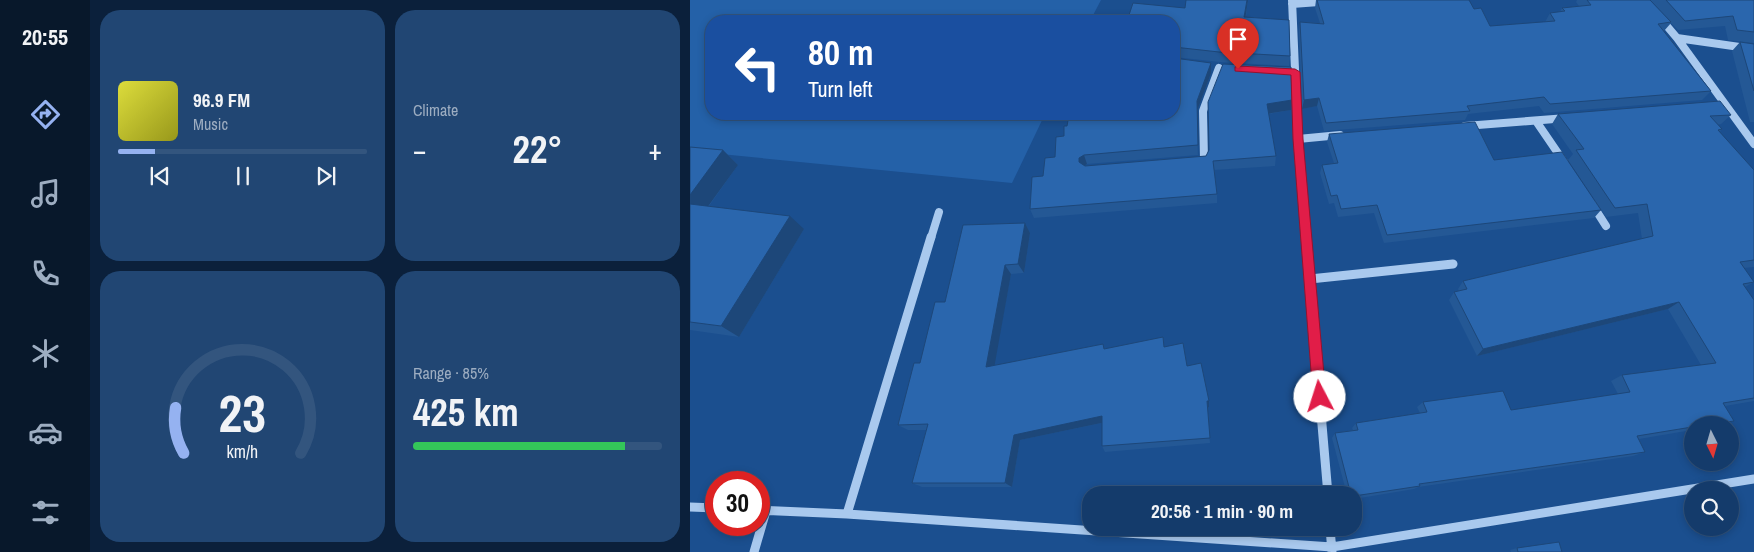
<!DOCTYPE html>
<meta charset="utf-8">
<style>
body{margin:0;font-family:"Archivo Narrow",sans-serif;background:#214673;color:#f1f3f6;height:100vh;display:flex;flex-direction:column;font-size:19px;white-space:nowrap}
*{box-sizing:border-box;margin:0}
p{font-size:16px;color:#9dadc1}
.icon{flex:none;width:28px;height:28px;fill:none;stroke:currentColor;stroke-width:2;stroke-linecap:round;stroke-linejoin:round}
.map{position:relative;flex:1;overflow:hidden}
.drawer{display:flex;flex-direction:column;gap:10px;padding:10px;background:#0b203b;width:600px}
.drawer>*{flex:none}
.top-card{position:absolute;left:15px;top:15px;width:475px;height:105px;border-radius:20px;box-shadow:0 2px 8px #0003,0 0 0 1px #33557e;background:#1a4fa0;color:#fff;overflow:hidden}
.needle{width:32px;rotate:175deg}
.fabs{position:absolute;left:994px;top:416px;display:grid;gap:10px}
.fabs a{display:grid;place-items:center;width:55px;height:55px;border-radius:50%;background:#143b6b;box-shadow:0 2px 8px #0003,0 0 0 1px #33557e;font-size:25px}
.speed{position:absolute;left:15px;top:471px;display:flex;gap:10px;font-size:25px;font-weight:700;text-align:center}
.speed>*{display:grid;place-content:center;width:65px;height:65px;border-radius:50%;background:#143b6b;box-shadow:0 2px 8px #0003,0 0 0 1px #33557e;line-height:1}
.speed .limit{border:8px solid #d22;background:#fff;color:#111}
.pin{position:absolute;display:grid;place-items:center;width:42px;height:42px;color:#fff;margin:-51px -21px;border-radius:50% 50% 50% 0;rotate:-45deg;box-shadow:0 0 5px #0007}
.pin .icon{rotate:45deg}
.me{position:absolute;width:55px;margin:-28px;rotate:355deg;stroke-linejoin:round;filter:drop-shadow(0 0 4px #0008)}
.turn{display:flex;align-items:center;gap:18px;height:105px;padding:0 20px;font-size:22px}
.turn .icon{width:65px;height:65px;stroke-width:2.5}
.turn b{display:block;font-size:35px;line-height:42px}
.big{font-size:38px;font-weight:800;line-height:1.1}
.drawer .widget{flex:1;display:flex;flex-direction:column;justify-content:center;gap:8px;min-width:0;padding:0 18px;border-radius:20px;background:#214673}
.drawer .dial{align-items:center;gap:0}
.dial svg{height:130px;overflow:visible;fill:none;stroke:#33557e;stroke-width:7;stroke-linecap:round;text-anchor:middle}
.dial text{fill:#f1f3f6;stroke:none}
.song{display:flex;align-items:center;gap:15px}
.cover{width:60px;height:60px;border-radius:8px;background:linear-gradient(135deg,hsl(60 70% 55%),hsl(60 70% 35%))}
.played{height:5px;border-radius:2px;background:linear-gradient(90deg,#95b2f1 15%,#33557e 15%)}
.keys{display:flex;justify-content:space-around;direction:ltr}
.heat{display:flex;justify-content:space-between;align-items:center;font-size:28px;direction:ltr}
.charge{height:8px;border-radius:4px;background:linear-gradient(90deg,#34c759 85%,#33557e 0)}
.drawer .tiles{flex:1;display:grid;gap:10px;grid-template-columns:repeat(2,1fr)}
.trip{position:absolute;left:392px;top:486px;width:280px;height:50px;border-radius:20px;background:#143b6b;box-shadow:0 2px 8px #0003,0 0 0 1px #33557e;font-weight:800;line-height:50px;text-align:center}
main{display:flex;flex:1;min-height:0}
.tab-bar{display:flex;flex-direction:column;width:90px;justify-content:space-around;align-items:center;background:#08182b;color:#9dadc1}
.tab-bar .icon{width:35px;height:35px}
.tab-bar .active{color:#95b2f1}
.tab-bar b{font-size:22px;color:#f1f3f6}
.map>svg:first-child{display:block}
.green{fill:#2461a8}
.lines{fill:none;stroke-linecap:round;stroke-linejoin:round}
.minor-far1{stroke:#a9c9ee;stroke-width:8}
.minor{stroke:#a9c9ee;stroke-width:9}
.wall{fill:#245895}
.shaded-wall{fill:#1d4779}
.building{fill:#2a66ad;stroke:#1d4779}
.route{fill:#e11d48;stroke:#92132f}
</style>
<main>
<nav class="tab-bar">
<b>20:55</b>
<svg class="icon active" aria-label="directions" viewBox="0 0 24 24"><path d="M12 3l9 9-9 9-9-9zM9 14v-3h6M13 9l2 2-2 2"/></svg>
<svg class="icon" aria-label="music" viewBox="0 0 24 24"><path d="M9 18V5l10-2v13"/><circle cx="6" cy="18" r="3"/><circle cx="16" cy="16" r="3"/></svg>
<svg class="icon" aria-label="phone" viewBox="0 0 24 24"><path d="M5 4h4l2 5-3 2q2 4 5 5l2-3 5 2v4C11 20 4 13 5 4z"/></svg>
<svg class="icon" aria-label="climate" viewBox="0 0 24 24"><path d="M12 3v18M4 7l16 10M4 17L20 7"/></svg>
<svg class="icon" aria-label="car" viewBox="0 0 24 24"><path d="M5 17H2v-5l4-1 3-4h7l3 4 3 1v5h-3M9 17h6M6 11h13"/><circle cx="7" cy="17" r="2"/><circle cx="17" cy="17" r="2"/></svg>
<svg class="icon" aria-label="filters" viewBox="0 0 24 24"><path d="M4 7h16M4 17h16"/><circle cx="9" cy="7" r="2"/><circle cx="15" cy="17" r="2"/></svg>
</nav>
<section class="drawer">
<div class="tiles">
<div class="widget">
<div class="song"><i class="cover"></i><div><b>96.9 FM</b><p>Music</p></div></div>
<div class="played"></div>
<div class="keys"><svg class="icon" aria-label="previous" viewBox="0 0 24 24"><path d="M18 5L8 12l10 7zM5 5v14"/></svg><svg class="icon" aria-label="pause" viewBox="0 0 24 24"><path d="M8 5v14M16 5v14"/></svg><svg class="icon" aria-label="next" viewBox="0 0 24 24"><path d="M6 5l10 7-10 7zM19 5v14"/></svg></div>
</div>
<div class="widget"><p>Climate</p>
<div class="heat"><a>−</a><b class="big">22°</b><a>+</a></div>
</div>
<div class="widget dial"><svg viewBox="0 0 100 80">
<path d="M14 69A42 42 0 1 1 86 69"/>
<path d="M14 69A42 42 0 0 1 9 41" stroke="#95b2f1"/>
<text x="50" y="56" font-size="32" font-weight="700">23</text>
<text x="50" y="72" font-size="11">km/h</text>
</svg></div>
<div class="widget"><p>Range · 85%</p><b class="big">425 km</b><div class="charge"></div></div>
</div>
</section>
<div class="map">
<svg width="1064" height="552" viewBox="0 0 1064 552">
<rect width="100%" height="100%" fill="#1b4f8f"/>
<path class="green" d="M0,0h411l-11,21h-379v93h334l-33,69 -322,-32z"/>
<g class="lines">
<path class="minor-far1" d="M602,0l6,139 8,99
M602,4l54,-4
M971,19l16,19 77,11
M987,38l77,106
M846,121l28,41
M775,126l102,-8
M608,139l42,-4
M507,161l7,-1 -1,-49 16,-43
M902,204l14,22
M241,238l8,-26"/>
<path class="minor" d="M616,237l22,258
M620,279l143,-15
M0,507l26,1
M69,510l88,4 485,33 422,-68
M157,514l84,-277
M640,528l2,24
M64,552l12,-41"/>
</g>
<path class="wall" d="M496,0h62l-2,17 44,39 -1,10 -69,-4 -46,-5v-36l11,-13z
M626,0l158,9 16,17 55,-4 5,-9 10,-1 2,-4 17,-2 -3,-4 1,-2h177v43l-26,-3 -3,-14 -47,4 -7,-7 -7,8 47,60 -9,9 -158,13 -5,-7 -71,8 -3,6 -141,11 -7,-25 -15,3 -3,-78 1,-9 20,1 -5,-15z
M1050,42l14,2v78h-4l-18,-71z
M521,73l-14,38 1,44 -111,9 -3,2 122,-10 3,-6 -1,-48 84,-2 -1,10 -23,4 8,42 -1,10 -61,4 3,24v9l-183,15 -4,-9 13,-33 12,-19 9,-21 68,-19z
M868,114l173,1 -10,9 -4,1 5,4 -3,3 35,38v97l-10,1 10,14 -9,5 9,13v101l-29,5 9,15 -11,4h-31v5l-53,9 6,13 -12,4 -215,31 -4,2 -60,10v-4h-7l-15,-57 3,-5 18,-3 -1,-2 4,-5 64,-10 -3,-6 6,-5 88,8 107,-16 -7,-13 11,-6 79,-10 -33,-56 -191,47 -28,-56 5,-8 5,-1 -1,-2 5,-8 179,-42 -4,-26 -32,4 -38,-57 5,-6 -21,-30z
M639,134l165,26 107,50 -7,8 -210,25 -10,-30 -36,4 -4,-14 -5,1 -9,-31 2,-8 12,-2 -7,-21z
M0,147l33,3 15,15 -29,41 95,23 -65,108 -49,-7z
M335,223l5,10 -6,40 -13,1 -17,91 111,-17 60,-1 22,19 22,41 -2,1 3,35 -105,9 -3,-6v-23l-82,17 -8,47h-90l-10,-4 14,-53h-18l-10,-5 22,-62z
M827,548l45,4h-51l-1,-2z"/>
<path class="shaded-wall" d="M557,0h1l-4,27v-10z
M521,63v10l-14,38 1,44 -1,-54z
M629,98l-2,8 -15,3 2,-9z
M602,100l-1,10 -25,4 1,-10z
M33,150l15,15 -37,51 -11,-8v-13z
M394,155l3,9 -5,3 -3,-5v-4z
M100,216l14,13 -65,108 -18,-11z
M335,223l5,10 -6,40 -6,-9z
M315,265l6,9 -18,100 -7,-7z
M989,302l-11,7 -191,47 6,-7z
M517,401h2v6l-2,1z
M412,416l4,6 -86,18 -8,47 -7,-4 9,-48z"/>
<path class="building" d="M496,0h61l-3,17 45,3 1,36 -71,-4 -45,-5v-26h-47l6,-18 52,5z
M627,0h152l5,9 7,-1 9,18 65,-5 -5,-8 15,-2 -3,-3 29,-3 -4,-5h63l21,22 -13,2 53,67 -161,13 -6,-7 -77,9 3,5 -144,12 -7,-25 -15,2 -4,-78 24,2z
M976,0h88v32l-17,-2 -4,-14 -48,5z
M1050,42l14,2v47z
M484,58l37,5 -14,38 1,44 -114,10 -5,3v4l6,4 121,-10 3,-6 -1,-48 15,-38 68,3 1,33 -25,4 9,52 -63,5 4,33 -187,15 2,-32 11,-1 2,-18 10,-1 1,-20 8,-1v-10h3l2,-11 63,2 1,-3h41z
M1030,101l11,14 -21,1 12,13 -4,1 36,40v90l-14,2 14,20 -11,2 11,16v98l-31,5 11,18 -26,4h-16v2l-55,9 8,16 -226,32 1,2 -66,10v-1h-3l-16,-62 23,-3 -2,-7 71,-11 -4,-10 80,-11 8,19 119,-18 -8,-17 94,-12 -37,-61 -196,47 -29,-57 13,-3 -4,-8 190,-45 -6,-32 -32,4 -39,-58 8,-1 -26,-35z
M785,122l19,38 68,-8 39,58 -214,25 -10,-30 -36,4 -4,-14 -6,1 -9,-31 16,-2 -9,-29z
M0,147l33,3 -33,45z
M0,204l100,12 -69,110 -31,-4z
M335,223l-7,41 -13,1 -19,102 117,-23 1,5 59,-12 1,10 19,-4 4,23 14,-3 8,38h-2l3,37 -108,8v-30l-88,19 -9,48h-93l16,-59 -30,1 16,-62h6l15,-61h10l18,-77z
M869,542l3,10h-44l-1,-4z"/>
<path class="route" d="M548,66l57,3 5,3 3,67 23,258 -2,4 -4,2 -5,-2 -2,-4 -20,-258 -2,-64 -56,-4v-4z"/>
</svg>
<div class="fabs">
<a><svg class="needle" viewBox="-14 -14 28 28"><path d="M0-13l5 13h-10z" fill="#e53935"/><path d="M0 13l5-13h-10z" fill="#9dadc1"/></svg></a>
<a><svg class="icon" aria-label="search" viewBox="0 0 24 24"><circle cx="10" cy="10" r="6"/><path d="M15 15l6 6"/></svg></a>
</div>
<div class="speed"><div class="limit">30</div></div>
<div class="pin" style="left:548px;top:69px;background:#d93025"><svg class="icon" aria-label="arrive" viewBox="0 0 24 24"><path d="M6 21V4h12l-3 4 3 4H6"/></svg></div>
<svg class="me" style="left:630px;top:397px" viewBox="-20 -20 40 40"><circle r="19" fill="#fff"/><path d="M0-13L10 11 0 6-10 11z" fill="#e11d48"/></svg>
<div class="trip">20:56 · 1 min · 90 m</div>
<div class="top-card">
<div class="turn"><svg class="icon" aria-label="left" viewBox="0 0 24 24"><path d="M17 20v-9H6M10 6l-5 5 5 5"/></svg><div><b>80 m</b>Turn left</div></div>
</div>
</div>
</main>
